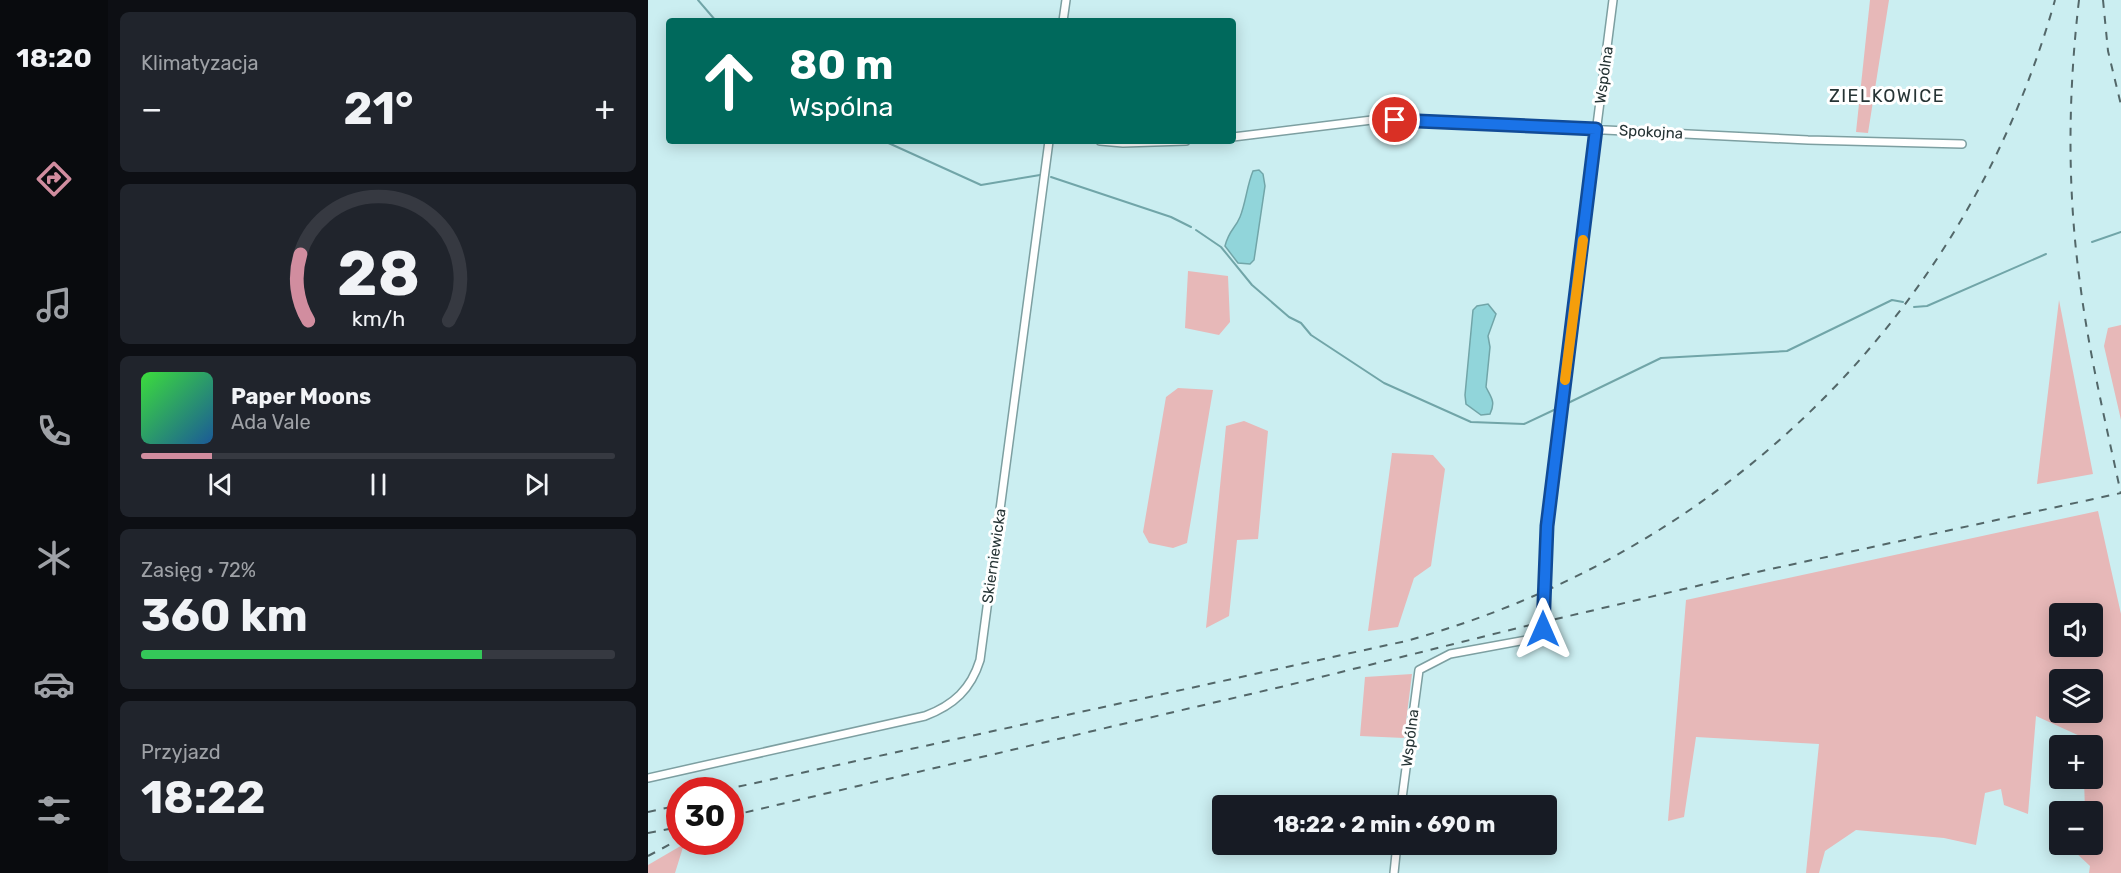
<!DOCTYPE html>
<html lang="pl">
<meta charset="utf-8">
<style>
body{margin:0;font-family:Rubik,sans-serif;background:#20242c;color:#f1f3f6;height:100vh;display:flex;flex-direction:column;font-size:22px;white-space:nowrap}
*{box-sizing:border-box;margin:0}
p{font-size:20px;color:#9ea1a6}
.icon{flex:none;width:33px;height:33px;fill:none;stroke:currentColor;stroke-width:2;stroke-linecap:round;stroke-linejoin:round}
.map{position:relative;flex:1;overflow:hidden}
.details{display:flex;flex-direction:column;gap:12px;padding:12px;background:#0d0f14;width:540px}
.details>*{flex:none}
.top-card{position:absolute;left:18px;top:18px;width:570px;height:126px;border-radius:6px;box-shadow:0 3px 15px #0003;background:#00695c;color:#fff;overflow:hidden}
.buttons{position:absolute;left:1401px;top:603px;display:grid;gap:12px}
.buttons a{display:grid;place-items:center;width:54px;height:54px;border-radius:6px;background:#171b24;box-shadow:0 3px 15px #0003;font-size:30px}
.speed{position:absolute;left:18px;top:777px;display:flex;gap:12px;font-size:30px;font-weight:700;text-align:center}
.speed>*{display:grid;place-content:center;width:78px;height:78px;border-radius:50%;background:#171b24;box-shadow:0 3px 15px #0003;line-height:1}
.speed .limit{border:9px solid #d22;background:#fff;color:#111}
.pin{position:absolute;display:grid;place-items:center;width:51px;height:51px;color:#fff;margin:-26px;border:3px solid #fff;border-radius:50%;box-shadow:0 2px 6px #0007}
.me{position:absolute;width:66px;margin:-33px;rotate:0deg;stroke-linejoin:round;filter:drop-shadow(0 0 4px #0008)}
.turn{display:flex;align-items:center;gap:21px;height:126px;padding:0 24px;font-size:27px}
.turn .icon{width:78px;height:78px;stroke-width:2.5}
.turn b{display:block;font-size:42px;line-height:51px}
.big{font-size:45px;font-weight:700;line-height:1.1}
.details .tile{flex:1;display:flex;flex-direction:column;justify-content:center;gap:9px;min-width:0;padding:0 21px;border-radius:9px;background:#20242c}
.details .dial{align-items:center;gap:0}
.dial svg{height:156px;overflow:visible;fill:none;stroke:#363941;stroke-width:7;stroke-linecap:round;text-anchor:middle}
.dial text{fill:#f1f3f6;stroke:none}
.song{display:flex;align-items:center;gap:18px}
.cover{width:72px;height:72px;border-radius:9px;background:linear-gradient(135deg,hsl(120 70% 55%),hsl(210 70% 35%))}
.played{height:6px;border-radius:3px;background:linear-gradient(90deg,#d18d9f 15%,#363941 15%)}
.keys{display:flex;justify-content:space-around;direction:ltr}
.heat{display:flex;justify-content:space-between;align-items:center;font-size:33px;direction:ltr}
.charge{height:9px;border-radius:4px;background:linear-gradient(90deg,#34c759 72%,#363941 0)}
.trip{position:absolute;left:564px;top:795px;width:345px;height:60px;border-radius:6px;background:#171b24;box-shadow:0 3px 15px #0003;font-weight:700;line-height:60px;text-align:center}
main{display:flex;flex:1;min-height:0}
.tabs{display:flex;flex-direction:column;width:108px;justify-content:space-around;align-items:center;background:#090b0e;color:#9ea1a6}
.tabs .icon{width:42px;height:42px}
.tabs .current{color:#d18d9f}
.tabs b{font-size:27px;color:#f1f3f6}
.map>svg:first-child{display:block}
.green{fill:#e7b8b8;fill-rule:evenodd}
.water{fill:#91d5da;stroke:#71a5a8;stroke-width:1.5}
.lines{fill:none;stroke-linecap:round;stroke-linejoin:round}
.stream{stroke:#71a5a8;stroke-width:2}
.minor-casing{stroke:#7d9fa1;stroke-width:10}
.minor{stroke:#fff;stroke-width:7}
.rail{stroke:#536769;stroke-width:2;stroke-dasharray:8 8;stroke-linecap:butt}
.route-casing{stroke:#114b97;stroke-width:15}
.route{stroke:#1a73e8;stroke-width:10}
.slow{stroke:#f59e0b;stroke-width:10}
.labels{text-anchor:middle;stroke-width:6;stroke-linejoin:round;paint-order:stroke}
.street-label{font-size:15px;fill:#263435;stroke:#fff}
.quarter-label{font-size:18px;letter-spacing:1.5px;fill:#263435;stroke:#fff}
</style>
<main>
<nav class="tabs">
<b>18:20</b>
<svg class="icon current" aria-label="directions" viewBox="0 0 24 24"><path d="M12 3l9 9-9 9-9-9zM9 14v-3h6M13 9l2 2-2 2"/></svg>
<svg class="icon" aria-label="music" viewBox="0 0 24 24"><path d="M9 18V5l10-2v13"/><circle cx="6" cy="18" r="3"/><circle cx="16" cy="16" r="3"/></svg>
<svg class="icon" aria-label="phone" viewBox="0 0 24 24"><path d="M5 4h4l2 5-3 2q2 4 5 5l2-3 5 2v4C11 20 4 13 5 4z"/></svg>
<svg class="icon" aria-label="climate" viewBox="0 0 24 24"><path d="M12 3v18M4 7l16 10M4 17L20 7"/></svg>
<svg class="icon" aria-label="car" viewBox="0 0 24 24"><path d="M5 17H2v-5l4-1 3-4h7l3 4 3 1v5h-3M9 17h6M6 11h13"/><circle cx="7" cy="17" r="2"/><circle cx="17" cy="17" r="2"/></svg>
<svg class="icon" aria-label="filters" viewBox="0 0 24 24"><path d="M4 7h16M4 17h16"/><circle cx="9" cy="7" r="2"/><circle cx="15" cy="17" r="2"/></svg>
</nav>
<section class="details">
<div class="tile"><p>Klimatyzacja</p>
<div class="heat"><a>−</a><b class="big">21°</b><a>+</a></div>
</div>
<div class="tile dial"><svg viewBox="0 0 100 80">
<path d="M14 69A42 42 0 1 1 86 69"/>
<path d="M14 69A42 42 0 0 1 10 35" stroke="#d18d9f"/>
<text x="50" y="56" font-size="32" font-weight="700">28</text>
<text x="50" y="72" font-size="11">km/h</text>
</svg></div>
<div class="tile">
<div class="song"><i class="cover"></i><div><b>Paper Moons</b><p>Ada Vale</p></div></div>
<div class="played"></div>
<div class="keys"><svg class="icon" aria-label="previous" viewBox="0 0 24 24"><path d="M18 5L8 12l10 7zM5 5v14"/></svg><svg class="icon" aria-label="pause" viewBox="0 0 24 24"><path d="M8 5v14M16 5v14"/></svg><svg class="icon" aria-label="next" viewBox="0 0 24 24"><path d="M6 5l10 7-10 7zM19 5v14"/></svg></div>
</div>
<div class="tile"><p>Zasięg · 72%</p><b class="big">360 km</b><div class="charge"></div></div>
<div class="tile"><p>Przyjazd</p><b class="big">18:22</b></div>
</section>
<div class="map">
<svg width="1473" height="873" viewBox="0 0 1473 873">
<rect width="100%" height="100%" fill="#cbeef1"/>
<path class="green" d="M1222,0h19l-21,133 -12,-1z
M540,271l40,5 2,46 -11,13 -34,-7z
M1411,300l34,174 -56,10z
M1473,325v95l-17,-74 4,-18z
M530,388l35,2 -26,153 -14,5 -24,-5 -6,-11 23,-135z
M596,421l24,10 -10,108 -21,1 -8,76 -23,12 20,-202z
M744,453l41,2 12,14 -14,97 -17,12 -16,49 -30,4z
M1450,511l23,103v259h-32l1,-7 -17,-16 3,-5 16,-1v-32l-7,-1 -1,-32 8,-1v-32l-9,-1 -1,-8 -46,-21 -8,98 -24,-9 -3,-16 -16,4 -9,52 -32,-7 -88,-8 -31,21 -6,22h-13l13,-129 -123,-7 -12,80 -16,4 18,-221zM1412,614h32v32h-32zM1412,680h32v32h-32z
M764,674l-8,64 -44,-2 5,-59z
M36,844l-9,29h-27v-8z"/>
<path class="water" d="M611,170l4,4 2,12 -11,74 -4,4 -12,-1 -13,-17c4,-16 10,-17 15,-29 6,-15 7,-32 13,-46z
M840,304l8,10 -8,22 2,11 -4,40c5,11 10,14 4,27l-9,1 -15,-11 -1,-9 8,-85 4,-4z"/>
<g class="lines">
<path class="stream" d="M50,0l18,21
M236,141l97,44 59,-10
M403,177l120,40 20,10
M548,230l25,17 31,38 37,32 12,6 10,12 73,48 87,39 53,2 32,-15
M1444,242l29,-10
M1266,307l13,-1 119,-52
M918,404l95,-46 126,-7 105,-51 11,2"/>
<defs>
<path id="minor" d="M415,21l3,-21
M585,137l147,-18 428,21 154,4
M452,141l23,2 63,-2
M0,778l277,-62c29,-11 46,-27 55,-56l69,-519
M753,806l18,-136 31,-16 87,-16 6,-7 2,-87 13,-114 55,-430
M746,873l3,-29"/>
</defs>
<use href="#minor" class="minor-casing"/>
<use href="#minor" class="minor"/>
<path class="rail" d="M1431,0c-11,94 -12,189 1,283 9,71 26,141 41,211
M1455,0l5,51 13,54
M75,790l683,-149c316,-87 560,-325 649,-641
M0,812l32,-7
M82,816l559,-131 233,-58 226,-53 373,-81
M0,833l32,-6
M0,856l32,-17"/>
</g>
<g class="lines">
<defs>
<path id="route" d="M747,120l201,9 -49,397 -4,103"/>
</defs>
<use href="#route" class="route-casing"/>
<use href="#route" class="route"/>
<path class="slow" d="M917,380l18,-140"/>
</g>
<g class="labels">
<g class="street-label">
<text transform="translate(956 75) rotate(-82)" y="5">Wspólna</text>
<text transform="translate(1003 132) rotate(3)" y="5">Spokojna</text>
<text transform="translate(346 556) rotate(-82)" y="5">Skierniewicka</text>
<text transform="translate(762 738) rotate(-83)" y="5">Wspólna</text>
</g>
<g class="quarter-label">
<text x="1239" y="102">ZIELKOWICE</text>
</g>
</g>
</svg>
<div class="buttons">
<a><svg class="icon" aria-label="sound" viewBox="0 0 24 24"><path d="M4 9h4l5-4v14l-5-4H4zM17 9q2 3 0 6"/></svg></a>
<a><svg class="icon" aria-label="layers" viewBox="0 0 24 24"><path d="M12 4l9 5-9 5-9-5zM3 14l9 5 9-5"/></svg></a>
<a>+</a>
<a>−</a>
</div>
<div class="speed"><div class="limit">30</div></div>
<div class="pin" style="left:747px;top:120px;background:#d93025"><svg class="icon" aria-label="arrive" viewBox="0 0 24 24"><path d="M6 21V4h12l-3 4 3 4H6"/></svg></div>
<svg class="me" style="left:895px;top:629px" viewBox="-20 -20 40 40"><path d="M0-17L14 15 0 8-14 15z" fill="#1a73e8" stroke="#fff" stroke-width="4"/></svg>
<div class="trip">18:22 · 2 min · 690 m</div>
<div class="top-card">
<div class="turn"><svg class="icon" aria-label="ahead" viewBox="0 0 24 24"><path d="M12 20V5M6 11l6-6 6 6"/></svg><div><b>80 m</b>Wspólna</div></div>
</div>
</div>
</main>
